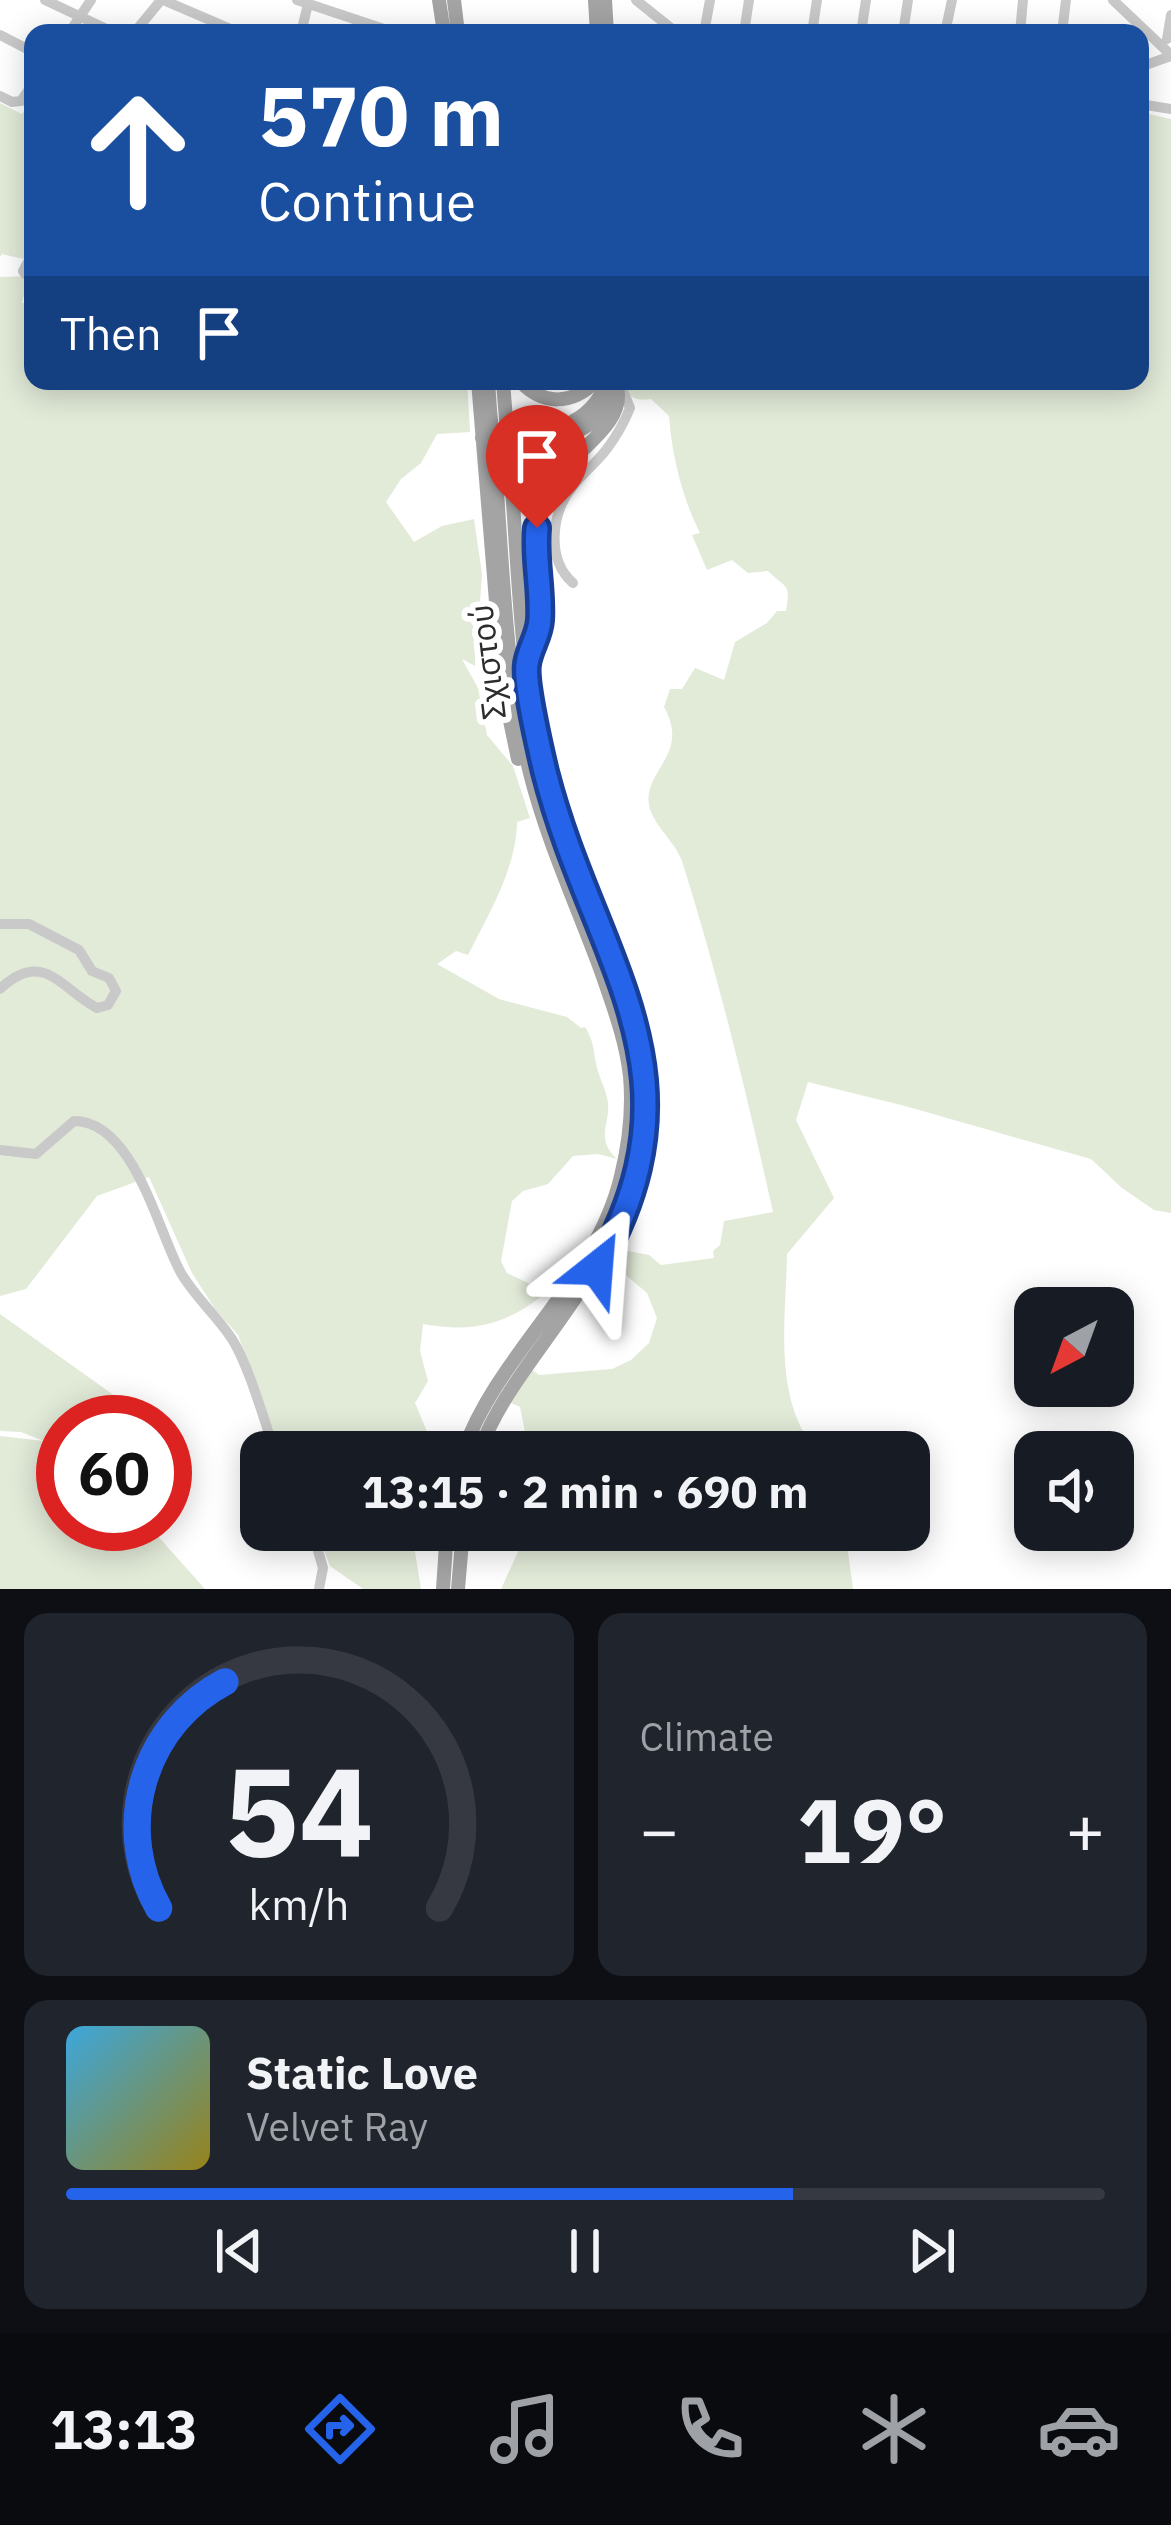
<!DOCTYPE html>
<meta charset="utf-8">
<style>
body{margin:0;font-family:"IBM Plex Sans",sans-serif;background:#20242c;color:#f1f3f6;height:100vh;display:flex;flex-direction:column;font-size:45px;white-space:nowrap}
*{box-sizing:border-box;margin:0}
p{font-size:39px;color:#9ea1a6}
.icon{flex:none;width:66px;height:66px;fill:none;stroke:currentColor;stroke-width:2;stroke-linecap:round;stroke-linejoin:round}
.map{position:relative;height:1589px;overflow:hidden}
.drawer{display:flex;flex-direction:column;gap:24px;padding:24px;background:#0d0f14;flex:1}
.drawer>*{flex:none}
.top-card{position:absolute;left:24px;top:24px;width:1125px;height:366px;border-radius:24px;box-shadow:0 6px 30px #0003;background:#1a4fa0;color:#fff;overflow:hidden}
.needle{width:78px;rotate:221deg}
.tools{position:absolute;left:1014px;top:1287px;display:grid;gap:24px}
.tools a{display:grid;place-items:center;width:120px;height:120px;border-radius:24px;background:#171b24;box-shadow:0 6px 30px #0003;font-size:60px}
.speed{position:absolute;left:36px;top:1395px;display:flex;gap:24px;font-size:60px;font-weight:700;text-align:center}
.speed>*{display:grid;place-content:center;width:156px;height:156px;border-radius:50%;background:#171b24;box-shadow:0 6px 30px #0003;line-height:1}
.speed .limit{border:18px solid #d22;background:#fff;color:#111}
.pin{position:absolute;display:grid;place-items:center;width:102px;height:102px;color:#fff;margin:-123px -51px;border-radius:50% 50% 50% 0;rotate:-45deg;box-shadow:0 0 12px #0007}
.pin .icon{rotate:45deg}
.me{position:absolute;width:132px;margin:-66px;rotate:28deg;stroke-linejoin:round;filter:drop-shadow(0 0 9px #0008)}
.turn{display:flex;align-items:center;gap:42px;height:252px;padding:0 36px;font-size:54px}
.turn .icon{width:156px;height:156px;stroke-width:2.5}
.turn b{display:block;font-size:84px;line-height:102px}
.then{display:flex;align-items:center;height:114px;padding:0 36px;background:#0003;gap:24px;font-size:45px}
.big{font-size:90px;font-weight:800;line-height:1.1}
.drawer .tile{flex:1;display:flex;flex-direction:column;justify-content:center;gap:18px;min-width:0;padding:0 42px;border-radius:24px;background:#20242c}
.drawer .dial{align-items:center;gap:0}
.dial svg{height:312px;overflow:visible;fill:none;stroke:#363941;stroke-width:7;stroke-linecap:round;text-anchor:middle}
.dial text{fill:#f1f3f6;stroke:none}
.song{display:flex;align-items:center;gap:36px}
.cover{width:144px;height:144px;border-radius:18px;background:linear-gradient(135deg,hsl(200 70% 55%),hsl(50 70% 35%))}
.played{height:12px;border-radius:6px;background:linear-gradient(90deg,#2563eb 70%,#363941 70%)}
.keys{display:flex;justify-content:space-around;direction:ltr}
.heat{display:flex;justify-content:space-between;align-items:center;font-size:66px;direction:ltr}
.drawer .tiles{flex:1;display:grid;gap:24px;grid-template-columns:1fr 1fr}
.tile:last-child{grid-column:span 2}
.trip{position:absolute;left:240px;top:1431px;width:690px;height:120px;border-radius:24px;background:#171b24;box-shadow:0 6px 30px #0003;font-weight:800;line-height:120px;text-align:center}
.tab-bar{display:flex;height:192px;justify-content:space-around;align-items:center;background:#090b0e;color:#9ea1a6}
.tab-bar .icon{width:84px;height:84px}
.tab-bar .on{color:#2563eb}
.tab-bar b{font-size:54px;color:#f1f3f6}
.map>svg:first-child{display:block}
.green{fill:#e2ead8}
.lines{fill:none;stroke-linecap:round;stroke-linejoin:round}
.minor{stroke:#c9c9c9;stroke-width:10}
.major{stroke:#a4a4a4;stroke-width:14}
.major-bridge{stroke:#a4a4a4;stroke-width:14}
.route-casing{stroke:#184099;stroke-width:30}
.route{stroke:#2563eb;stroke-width:21}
.labels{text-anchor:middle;stroke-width:12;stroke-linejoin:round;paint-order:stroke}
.street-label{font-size:33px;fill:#2c2c2c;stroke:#fff}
</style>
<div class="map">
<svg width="1171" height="1589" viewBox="0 0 1171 1589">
<rect width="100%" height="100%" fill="#fff"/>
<path class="green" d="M31,101l2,1v147l-10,10 -21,-5 -2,3v-154l22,11z
M1140,112l31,7v1094l-17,-3 -32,-22 -31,-29 -186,-53 -97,-24 -12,38 38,78 -47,56c-1,64 -15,145 30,198h-288l-9,-45 -11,-5 23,-32 7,5 73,-6 19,-9 18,-17 8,-25 -10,-25 -19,-16 -14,-18 3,-10 32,6 12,10 53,-7 -1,-7 7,-6 4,-24 49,-9c-26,-117 -54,-233 -90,-348 -6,-21 -26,-34 -33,-55 -11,-37 42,-53 14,-102l6,-18h12l13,-21 29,12 11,-38 32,-19 10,-12h9c5,-29 0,-22 -18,-40l-20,2 -16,-13 -25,10 -15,-35 8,-2c-18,-36 -28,-77 -31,-117l-18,-17c-11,2 -17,0 -26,-7l2,-11h513z
M28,276l-6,27h6l5,14v64h434l3,51 -33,2 -16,29 -20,16 -15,23 28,40 28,-16 32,-7 8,55 -2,28 5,31 -10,21v12l-13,-7 16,29 9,47 26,31 17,52 -13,4c-1,48 -28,91 -49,133l-12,-4 -19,13 62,35 68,18 14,11 4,-1c12,20 7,27 14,47 3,10 8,19 9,29 2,23 -13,35 9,56l-19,-5 -25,2 -25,28 -25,7 -11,10 -11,60 6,12 40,19c-41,33 -72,41 -124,32l-3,27 8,30 -13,22 11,26 5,23h-151l-42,-117 -23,-26 -23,-36 -43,-96 -52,19 -71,93 -26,7v-1019z
M0,1314l122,87 34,13 18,14 -9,6v-12h-102v102h84l58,65h-205v-153l44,5 -23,-9 -21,-1z
M316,1530h99v22l6,37h-58l-33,-23z
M528,1530h317l8,59h-352z"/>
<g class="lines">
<path class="minor" d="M45,0l70,33
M163,0l77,33
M297,0l87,29
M636,0l41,33
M1113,0l58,55
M69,33l22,-33
M134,33l27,-33
M301,33l7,-29
M704,33l6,-33
M744,33l5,-33
M812,33l5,-33
M861,33l5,-33
M903,33l5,-33
M945,33l7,-33
M1020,33l3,-33
M1062,33l4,-33
M0,35l33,17
M1167,39l4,-24
M1140,67l31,-11
M0,96l12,6 9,-1 12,-17
M1140,104l31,5
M33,253l-10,18 2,3 8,-1
M573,583c-27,-24 -22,-70 0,-97 10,-13 23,-23 33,-36 10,-13 18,-27 24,-42l-11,-27
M0,924h29l50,26 13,21 17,7 7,13 -8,14 -11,3c-36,-19 -54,-60 -97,-19
M0,1150l36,4 38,-33c60,0 84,111 107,152 14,24 36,43 51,66 17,27 32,81 43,113
M312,1530l11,38 -4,21"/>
<path class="major" d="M439,0l5,33
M454,0l4,33
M595,0l2,33
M605,0l2,33
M478,381l25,306 15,72
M488,381l2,29
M503,381l2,26
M520,381c23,25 52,24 76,0
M482,438c49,-5 106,-2 125,-57
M496,446c48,-4 97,-4 119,-54
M529,660c22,-55 -5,-113 18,-167 16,-38 80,-64 70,-106
M463,1452c36,-101 133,-170 158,-276 8,-32 12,-66 9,-100 -4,-36 -17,-70 -29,-105 -24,-65 -54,-130 -71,-198 -25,-100 -27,-206 -35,-308
M479,1452c16,-44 44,-80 71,-118 76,-106 118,-180 84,-314 -29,-81 -65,-161 -88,-244 -27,-100 -27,-209 -36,-312
M443,1589l4,-59
M458,1589l5,-59"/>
<path class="major-bridge" d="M505,407l5,57
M490,410l5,55"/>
</g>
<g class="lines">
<defs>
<path id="route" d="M537,528c-3,31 5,61 3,92 -1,16 -11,29 -13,44 -3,18 13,87 18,108 48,188 166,298 52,496"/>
</defs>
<use href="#route" class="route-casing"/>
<use href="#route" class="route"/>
</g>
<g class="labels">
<g class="street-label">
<text transform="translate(487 662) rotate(-97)" y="12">Σχιστού</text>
</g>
</g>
</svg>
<div class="tools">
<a><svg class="needle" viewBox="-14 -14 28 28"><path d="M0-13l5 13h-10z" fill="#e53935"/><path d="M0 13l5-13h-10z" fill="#9ea1a6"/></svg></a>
<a><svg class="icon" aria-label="sound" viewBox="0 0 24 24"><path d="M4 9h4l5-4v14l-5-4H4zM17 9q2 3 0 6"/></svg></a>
</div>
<div class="speed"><div class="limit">60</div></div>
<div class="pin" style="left:537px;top:528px;background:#d93025"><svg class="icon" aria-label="arrive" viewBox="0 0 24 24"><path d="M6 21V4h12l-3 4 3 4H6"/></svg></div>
<svg class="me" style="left:597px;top:1268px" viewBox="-20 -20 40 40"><path d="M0-17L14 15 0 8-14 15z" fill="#2563eb" stroke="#fff" stroke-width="4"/></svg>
<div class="trip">13:15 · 2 min · 690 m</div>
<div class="top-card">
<div class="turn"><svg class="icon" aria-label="ahead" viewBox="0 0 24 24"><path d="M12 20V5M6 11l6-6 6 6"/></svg><div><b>570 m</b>Continue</div></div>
<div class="then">Then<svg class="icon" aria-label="arrive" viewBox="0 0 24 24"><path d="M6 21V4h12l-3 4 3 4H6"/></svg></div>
</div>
</div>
<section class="drawer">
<div class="tiles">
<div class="tile dial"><svg viewBox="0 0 100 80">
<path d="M14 69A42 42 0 1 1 86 69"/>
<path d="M14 69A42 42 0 0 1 31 11" stroke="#2563eb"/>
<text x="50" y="56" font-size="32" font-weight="700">54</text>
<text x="50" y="72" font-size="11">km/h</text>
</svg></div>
<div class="tile"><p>Climate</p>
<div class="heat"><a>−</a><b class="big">19°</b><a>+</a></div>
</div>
<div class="tile">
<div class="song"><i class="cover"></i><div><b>Static Love</b><p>Velvet Ray</p></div></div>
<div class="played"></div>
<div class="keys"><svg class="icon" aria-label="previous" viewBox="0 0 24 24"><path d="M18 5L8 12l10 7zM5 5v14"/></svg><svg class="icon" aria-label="pause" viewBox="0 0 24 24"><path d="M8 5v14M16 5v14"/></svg><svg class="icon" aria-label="next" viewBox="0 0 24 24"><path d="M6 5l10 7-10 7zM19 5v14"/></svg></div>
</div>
</div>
</section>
<nav class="tab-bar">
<b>13:13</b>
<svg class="icon on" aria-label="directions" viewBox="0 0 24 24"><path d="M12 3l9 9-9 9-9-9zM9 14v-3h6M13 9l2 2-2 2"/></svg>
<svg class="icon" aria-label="music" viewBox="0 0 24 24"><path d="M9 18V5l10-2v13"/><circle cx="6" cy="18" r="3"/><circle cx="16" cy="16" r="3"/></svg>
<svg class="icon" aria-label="phone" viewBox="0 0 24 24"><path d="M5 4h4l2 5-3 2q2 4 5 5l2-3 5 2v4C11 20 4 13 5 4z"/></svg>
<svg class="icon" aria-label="climate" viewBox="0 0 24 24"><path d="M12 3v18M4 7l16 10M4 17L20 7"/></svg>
<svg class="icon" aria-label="car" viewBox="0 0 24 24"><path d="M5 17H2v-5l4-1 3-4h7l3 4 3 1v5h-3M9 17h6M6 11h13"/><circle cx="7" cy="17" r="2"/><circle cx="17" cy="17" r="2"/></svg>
</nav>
